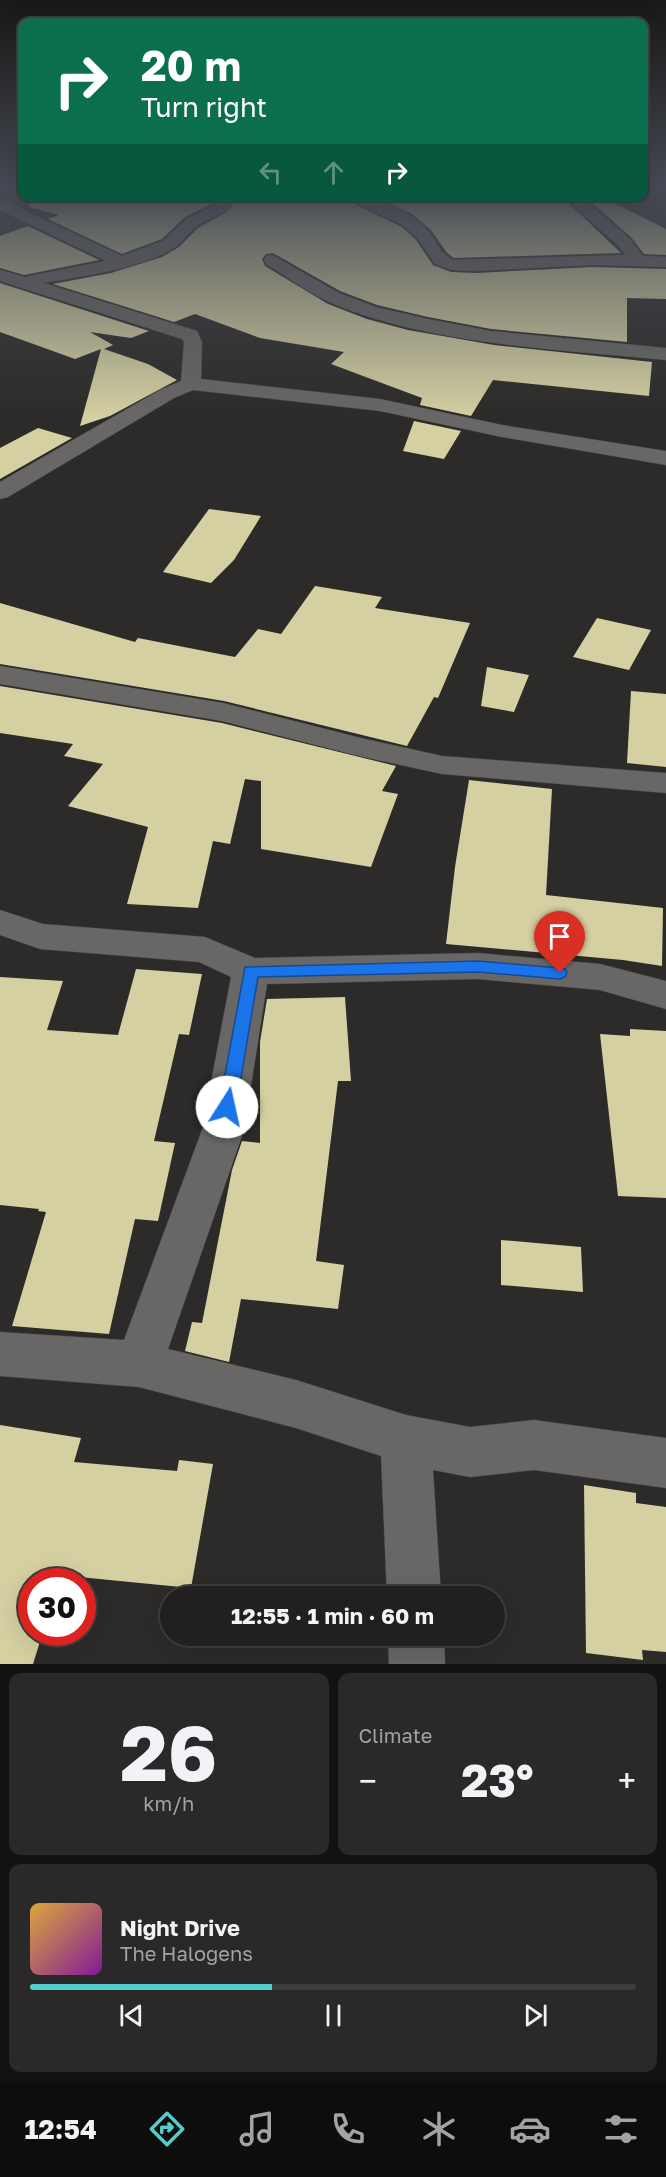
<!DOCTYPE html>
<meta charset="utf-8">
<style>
body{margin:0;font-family:"Golos Text",sans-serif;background:#2a2828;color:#f1f3f6;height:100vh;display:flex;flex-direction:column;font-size:22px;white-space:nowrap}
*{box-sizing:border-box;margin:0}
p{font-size:20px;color:#a2a3a4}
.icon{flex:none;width:33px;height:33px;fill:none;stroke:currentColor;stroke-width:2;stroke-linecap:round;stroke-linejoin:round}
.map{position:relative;height:1664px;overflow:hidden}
.details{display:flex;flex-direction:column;gap:9px;padding:9px;background:#131211;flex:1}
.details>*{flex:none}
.guide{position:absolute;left:18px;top:18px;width:630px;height:183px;border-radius:12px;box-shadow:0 6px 24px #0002,0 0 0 2px #3f3e3d;background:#0b6e4f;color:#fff;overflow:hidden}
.speed{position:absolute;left:18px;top:1568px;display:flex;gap:12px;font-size:30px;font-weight:700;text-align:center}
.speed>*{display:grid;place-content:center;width:78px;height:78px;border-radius:50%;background:#22201f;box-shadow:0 6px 24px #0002,0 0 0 2px #3f3e3d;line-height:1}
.speed .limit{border:9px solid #d22;background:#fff;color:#111}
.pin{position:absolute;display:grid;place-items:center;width:51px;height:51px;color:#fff;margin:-62px -26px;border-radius:50% 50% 50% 0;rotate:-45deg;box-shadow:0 0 6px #0007}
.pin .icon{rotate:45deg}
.me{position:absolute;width:66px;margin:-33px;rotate:10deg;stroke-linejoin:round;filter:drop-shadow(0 0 4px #0008)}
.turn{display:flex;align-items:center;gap:21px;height:126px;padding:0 24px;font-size:27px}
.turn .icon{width:78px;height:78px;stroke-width:2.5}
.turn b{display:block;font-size:42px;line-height:51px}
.lanes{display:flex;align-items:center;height:57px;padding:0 24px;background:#0003;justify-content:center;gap:30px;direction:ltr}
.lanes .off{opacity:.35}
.big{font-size:45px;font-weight:700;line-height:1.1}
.details .widget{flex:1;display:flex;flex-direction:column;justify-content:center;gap:9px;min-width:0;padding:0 21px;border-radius:12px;background:#2a2828}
.details .dial{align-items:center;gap:0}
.dial b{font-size:78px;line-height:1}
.song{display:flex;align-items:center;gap:18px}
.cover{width:72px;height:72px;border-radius:9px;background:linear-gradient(135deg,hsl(40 70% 55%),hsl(290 70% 35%))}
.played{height:6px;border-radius:3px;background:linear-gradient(90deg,#52cdcc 40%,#3f3e3d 40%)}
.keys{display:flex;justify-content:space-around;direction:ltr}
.heat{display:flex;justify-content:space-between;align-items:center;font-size:33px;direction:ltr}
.details .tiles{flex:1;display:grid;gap:9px;grid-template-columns:1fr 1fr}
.widget:last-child{grid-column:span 2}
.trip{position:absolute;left:160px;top:1586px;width:345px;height:60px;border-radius:30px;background:#22201f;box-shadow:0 6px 24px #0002,0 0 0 2px #3f3e3d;font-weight:700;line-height:60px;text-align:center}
.tabs{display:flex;height:96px;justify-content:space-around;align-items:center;background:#0e0d0c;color:#a2a3a4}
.tabs .icon{width:42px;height:42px}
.tabs .active{color:#52cdcc}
.tabs b{font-size:27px;color:#f1f3f6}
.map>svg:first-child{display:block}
.building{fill:#d5d0a2}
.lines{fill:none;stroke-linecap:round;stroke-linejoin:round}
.minor-casing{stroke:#474644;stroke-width:1}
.minor{fill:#696765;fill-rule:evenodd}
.route{fill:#1a73e8;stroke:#114b97;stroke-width:1.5}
</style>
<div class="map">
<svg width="666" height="1664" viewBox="0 0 666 1664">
<rect width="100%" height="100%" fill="#2d2b29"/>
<path class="building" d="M30,196h174l14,2 -3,4 -30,15 -23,22 -40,15 -74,-35 11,-4 -30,-8z
M245,196h93l64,31 14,13 17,25 18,7 25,1 116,-6 74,2v30l-39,-1v44l-136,-13 -63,-12 -51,-12 -37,-14 -67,-38 -7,1 -4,5 3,7 63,38 39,15 41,11 86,15 158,17 -3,34 -156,-16 -22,36 -51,-11 2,-7 -91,-34 13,-12 -84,-14 -65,-24 -21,8 -121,-38 58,-11 51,-16 17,-10 19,-19 27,-15 12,-13 7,1z
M367,196h194l60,57 -167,5 -7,-5 -16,-23 -19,-16 -23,-11z
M584,196h16l66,33v26l-22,-1 -13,-17z
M28,226l71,34 -75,15 -24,-7v-32z
M0,283l149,48 -18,7 -41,-6 23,13 -9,4 44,15 29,16 -67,36 -30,10 21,-77 -26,10 -75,-27z
M414,421l47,10 -17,28 -41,-8z
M38,428l34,10 -72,41v-31z
M209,509l52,7 -27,44 -23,23 -48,-11z
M315,586l67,11 -7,11 95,15 -32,75 -4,-1 -27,49 -183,-45 -224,-37v-61l135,39 3,-4 97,19 23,-28 23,5z
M597,618l54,12 -22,40 -56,-13z
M487,667l42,8 -15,37 -33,-6z
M0,686l222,37 174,43 -14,25 16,3 -27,73 -110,-18v-68l-16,-2 -15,65 -17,-3 -15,67 -71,-4 21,-77 -80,-21 35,-42 -39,-8 9,-12 -73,-11z
M631,691l35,3v73l-39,-4z
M469,780l83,9 -6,106 117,13 -1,58 -39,-6 -177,-16 9,-77z
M136,969l66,5 -13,61 -10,-1 -25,107 21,2 -17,78 -23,-2 -26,115 -97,-8 34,-114 -8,-1 1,-2 -39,-4v-228l63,4 -16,49 71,5z
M345,997l6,84h-13l-22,180 28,4 -6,44 -97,-10 -12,63 -44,-11 7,-29 10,1 30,-153 10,-29 18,2v-101l7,-43z
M630,1029l36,2v167l-48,-2 -18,-162 30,2z
M501,1240l80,7 2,45 -82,-7z
M0,1425l81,13 -7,24 103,9 2,-11 34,4 -22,124 -132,-13 -2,6h-25v51h11l-10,32h-33z
M584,1485l52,8v10l30,4v145l-24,-2 1,10 -57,-7z"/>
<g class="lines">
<defs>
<path id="minor" d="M222,196h15c-13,22 -22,17 -40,30 -9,6 -14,16 -23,22 -33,21 -92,28 -130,35l153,48 5,11 -1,37 179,20 122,26 164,26v14l-164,-28 -122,-26 -187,-21 -19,8 -166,99 -8,2v-17l160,-92 21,-9 3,-39 -2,-3 -182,-58v-11l24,7 82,-16 -106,-51v-11l122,57 41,-15 24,-22 30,-15z
M340,196c31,0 68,11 89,36 9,11 12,23 25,28l172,-5 -8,-10 -55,-49h17l50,43 13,17 23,1v10l-74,-2 -116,6 -25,-1 -16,-6 -17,-25 -15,-14z
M272,255l67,38 37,14 52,12 63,12 175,17v12c-107,-11 -238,-15 -337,-58 -22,-10 -43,-26 -63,-38l-2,-4 2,-4z
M0,666l223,37 138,35 81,18 224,17v20l-224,-19 -83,-18 -137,-35 -222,-37z
M0,910l43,14 162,13 50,21 223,-5 122,11 66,17v28l-66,-19 -122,-11 -211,5 -23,146 -76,219 128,31 110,35 64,12 64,-7 132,18v50l-132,-18 -64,7 -37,-7 8,126h-54l-6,-140 -85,-28 -157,-41 -139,-11v-44l124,8 78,-210 29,-153 -32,-15 -159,-13 -40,-14z
M388,1635h56l1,29h-56z"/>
</defs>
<use href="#minor" class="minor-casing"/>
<use href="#minor" class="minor"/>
</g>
<linearGradient id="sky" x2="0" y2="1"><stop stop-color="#191817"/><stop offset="0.44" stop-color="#464a54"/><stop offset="1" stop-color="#464a54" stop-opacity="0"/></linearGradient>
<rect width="666" height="419" fill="url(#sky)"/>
<path class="route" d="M478,961l82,7 5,1 2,4 -2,4 -5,2 -82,-7 -220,5 -22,130 -3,5 -6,2 -6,-2 -2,-5 26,-140z"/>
</svg>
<div class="speed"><div class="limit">30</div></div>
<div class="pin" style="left:560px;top:973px;background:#d93025"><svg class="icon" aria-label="arrive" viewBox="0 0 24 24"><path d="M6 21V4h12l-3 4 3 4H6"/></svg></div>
<svg class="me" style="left:227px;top:1107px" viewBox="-20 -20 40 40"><circle r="19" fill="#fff"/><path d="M0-13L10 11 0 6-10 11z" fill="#1a73e8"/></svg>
<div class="trip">12:55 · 1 min · 60 m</div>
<div class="guide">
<div class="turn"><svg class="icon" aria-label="right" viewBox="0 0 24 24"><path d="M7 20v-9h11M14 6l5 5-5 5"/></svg><div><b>20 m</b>Turn right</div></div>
<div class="lanes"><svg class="icon off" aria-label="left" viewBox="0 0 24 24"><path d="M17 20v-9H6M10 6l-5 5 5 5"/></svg><svg class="icon off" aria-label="ahead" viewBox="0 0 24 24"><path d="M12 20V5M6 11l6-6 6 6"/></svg><svg class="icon" aria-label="right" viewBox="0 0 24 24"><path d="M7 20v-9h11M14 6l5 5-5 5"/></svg></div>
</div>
</div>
<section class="details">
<div class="tiles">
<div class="widget dial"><b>26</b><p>km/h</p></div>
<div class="widget"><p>Climate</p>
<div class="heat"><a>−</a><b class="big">23°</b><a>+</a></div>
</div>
<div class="widget">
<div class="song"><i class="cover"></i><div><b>Night Drive</b><p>The Halogens</p></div></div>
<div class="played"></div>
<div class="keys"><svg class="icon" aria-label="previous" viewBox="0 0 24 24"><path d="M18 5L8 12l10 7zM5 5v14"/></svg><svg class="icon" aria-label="pause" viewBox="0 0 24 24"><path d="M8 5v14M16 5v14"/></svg><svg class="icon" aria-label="next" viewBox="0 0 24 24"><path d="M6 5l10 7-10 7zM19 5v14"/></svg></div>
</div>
</div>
</section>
<nav class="tabs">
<b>12:54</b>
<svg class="icon active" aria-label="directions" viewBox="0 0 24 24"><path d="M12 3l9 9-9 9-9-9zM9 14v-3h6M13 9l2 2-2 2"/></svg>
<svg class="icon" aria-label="music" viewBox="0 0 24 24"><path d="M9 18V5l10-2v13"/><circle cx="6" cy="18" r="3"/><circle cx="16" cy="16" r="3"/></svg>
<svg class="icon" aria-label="phone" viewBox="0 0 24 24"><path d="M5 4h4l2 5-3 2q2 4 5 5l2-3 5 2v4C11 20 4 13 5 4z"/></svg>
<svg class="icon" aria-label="climate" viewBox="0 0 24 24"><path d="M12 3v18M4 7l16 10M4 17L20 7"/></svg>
<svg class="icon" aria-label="car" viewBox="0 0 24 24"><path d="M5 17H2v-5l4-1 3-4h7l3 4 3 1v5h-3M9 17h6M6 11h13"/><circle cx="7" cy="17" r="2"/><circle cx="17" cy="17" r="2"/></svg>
<svg class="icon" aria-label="filters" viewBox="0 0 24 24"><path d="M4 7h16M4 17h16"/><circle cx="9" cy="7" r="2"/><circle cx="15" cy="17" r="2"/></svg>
</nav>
